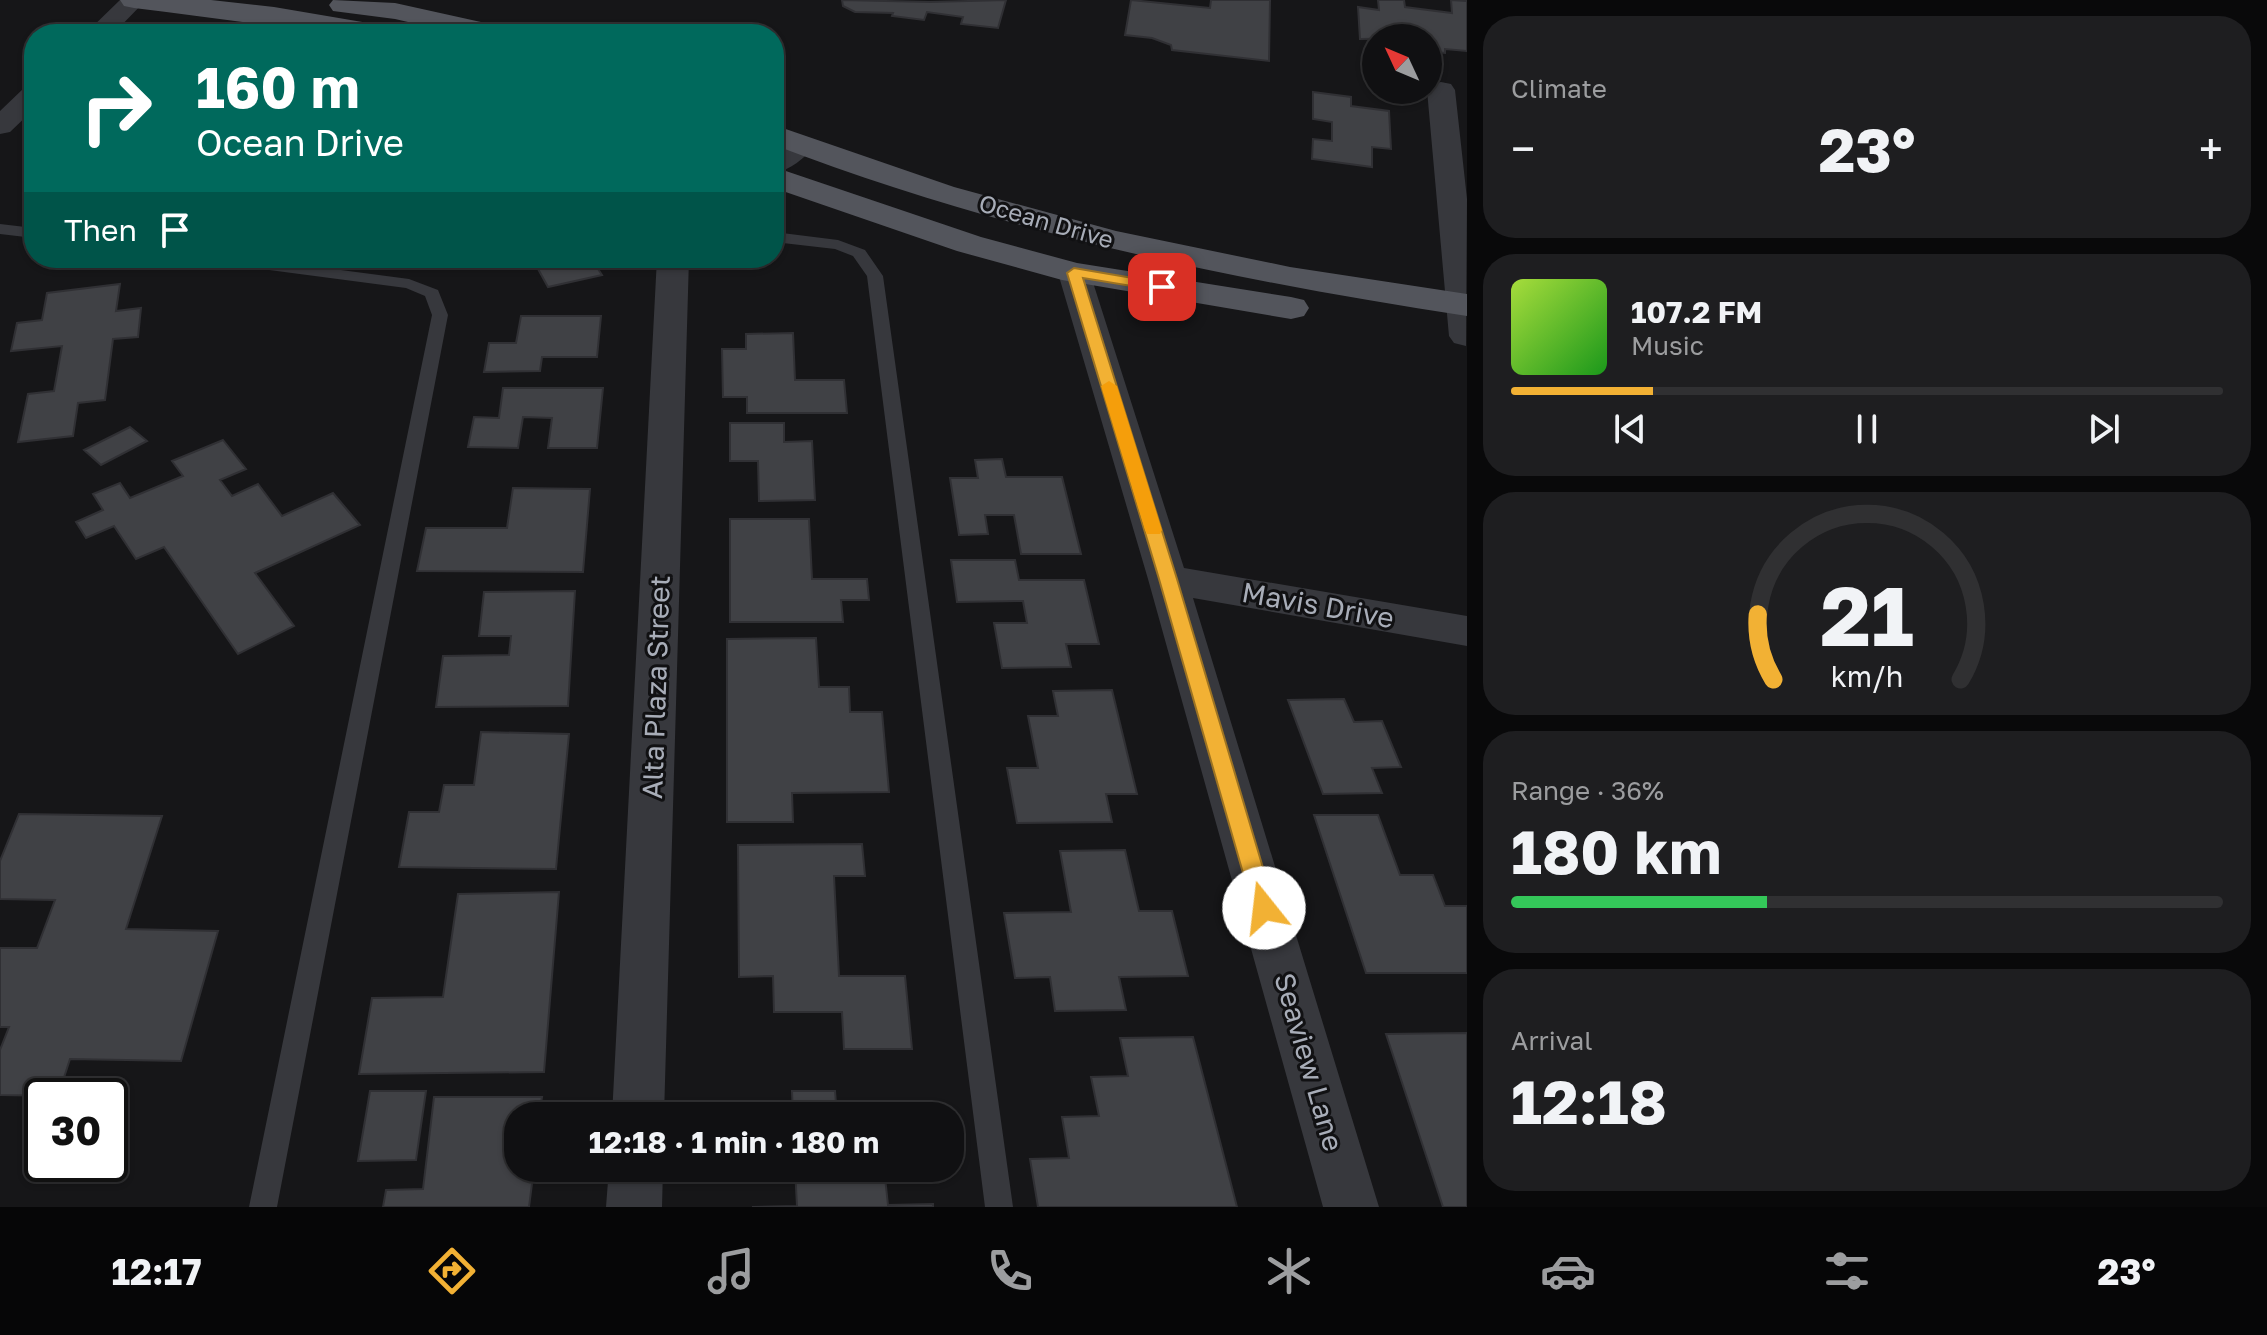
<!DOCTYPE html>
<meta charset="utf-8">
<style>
body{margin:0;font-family:"Golos Text",sans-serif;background:#1e1e20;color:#f1f3f6;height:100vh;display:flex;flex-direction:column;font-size:30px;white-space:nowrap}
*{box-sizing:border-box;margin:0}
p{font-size:26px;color:#9c9d9f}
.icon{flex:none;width:44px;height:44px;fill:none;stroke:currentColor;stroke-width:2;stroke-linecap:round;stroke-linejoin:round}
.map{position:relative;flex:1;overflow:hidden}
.side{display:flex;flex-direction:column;gap:16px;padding:16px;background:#09090a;width:800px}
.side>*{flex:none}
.top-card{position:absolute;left:24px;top:24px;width:760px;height:244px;border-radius:32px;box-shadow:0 2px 6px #0004,0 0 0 2px #303032;background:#00695c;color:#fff;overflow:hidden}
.needle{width:52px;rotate:314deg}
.tools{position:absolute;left:1362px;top:24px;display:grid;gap:16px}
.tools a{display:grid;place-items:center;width:80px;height:80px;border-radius:50%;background:#101012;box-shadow:0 2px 6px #0004,0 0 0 2px #303032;font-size:40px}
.speed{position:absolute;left:24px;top:1078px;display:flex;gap:16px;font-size:40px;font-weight:700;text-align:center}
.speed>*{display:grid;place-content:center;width:104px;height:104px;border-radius:50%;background:#101012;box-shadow:0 2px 6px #0004,0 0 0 2px #303032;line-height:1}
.speed .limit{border:4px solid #111;border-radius:12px;background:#fff;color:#111}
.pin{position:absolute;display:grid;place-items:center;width:68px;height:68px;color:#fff;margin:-34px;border-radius:16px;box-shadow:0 4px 12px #0006}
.me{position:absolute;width:88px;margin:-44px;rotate:344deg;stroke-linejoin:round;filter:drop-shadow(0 0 6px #0008)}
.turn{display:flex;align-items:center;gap:28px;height:168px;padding:0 40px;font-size:36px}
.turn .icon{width:104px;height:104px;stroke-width:2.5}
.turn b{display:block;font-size:56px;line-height:68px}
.then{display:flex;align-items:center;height:76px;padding:0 40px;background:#0003;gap:16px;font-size:30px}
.big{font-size:60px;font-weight:700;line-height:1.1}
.side .tile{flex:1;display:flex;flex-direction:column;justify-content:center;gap:12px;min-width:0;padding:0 28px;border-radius:32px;background:#1e1e20}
.side .dial{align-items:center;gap:0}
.dial svg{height:208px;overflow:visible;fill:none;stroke:#303032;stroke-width:7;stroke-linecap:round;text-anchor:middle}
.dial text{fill:#f1f3f6;stroke:none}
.song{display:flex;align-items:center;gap:24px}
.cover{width:96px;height:96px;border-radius:12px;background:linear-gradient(135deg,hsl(80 70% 55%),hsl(120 70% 35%))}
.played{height:8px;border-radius:4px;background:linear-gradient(90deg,#f2b134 20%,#303032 20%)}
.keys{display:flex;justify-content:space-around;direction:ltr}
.heat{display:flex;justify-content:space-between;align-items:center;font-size:44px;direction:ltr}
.charge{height:12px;border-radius:6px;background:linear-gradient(90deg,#34c759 36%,#303032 0)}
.trip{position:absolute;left:504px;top:1102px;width:460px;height:80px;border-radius:32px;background:#101012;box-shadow:0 2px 6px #0004,0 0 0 2px #303032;font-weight:700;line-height:80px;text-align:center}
.tabs{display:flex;height:128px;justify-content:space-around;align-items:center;background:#060607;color:#9c9d9f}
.tabs .icon{width:56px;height:56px}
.tabs .current{color:#f2b134}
.tabs b{font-size:36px;color:#f1f3f6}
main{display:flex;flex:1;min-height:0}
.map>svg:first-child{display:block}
.building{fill:#404145;stroke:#303034;stroke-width:2}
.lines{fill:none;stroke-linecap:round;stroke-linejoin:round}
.lane{fill:#37383d;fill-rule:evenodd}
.street{fill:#37383d;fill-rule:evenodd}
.primary{fill:#53555c;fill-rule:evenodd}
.route{fill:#f2b134;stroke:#9d7322;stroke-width:2}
.slow{fill:#f59e0b}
.labels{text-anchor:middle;stroke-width:6;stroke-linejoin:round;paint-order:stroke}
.far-street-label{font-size:24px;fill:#a8adb8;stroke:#111113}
.street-label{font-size:28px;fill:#a8adb8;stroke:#111113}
</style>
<main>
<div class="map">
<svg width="1467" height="1207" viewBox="0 0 1467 1207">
<rect width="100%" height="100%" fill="#161618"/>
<path class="building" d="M842,0l88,2 76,-2 -8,28 -37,-4 2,-7 -36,-5 -3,8 -32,-4 1,-3 -38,-1 -12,-6z
M1131,0l79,8 1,-8h59l-1,61 -97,-11 -1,-5 -19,-7 -27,-3z
M1378,0h26l1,7 47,6 -1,-13 16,1v50l-22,-2v4l-17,-2v-13l-68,1 -2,-32 21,3z
M1313,92l38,5v9l38,5 2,38 -19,-2v20l-60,-8 1,-20 19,2v-19l-19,-3z
M532,258h59l11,17 -54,12z
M120,284l-4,27 25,-3 -3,29 -25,2 -8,61 -27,3 -5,33 -55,6 10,-48 26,-3 8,-45 -51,5 6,-28 25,-3 5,-27z
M521,316h80l-4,41h-55l-2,14 -56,1 5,-29h27z
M793,333l2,47h49l3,33h-100v-16h-24l-1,-48h24v-15z
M503,388h100l-6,60h-49l4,-30 -29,-1 -5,31 -50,-1 6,-30 25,1z
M730,423h54v19l28,-1 3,59 -56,1 -1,-40h-28z
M130,427l17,14 -46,24 -17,-15z
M223,440l23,29 -26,11 12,16 26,-12 24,32 51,-23 27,32 -105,48 39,53 -56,28 -74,-107 -28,12 -22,-33 -28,12 -10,-16 27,-12 -10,-16 27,-11 10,15 53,-22 -11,-15z
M1002,459l4,18h56l19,77h-60l-7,-39h-29l3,19 -29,1 -9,-57h28l-3,-18z
M513,488l77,1 -7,83 -166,-1 9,-43h81z
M730,519h79l3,60h55l2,21h-28l2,22h-113z
M951,560h64l4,20h65l15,64h-33l5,23 -69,1 -8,-45h33l-4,-22 -66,1z
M575,591l-7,115 -132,1 7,-51 66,-1 2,-19h-32l5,-44z
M816,638l3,49h30l1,25h32l7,80 -97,1 1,29h-66v-183z
M1112,690l25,104h-31l6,28 -95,1 -10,-55h31l-10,-52h30l-5,-25z
M1344,699l10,23 28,-1 19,46 -29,1 10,25 -59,1 -35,-94z
M481,732l88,2 -13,135 -157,-2 10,-55h30l5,-27h30z
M19,814l143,2 -36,113 92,2 -37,130 -111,-2 -12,37 -58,-1v-45l9,-23h-9v-79h37l18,-48 -55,-1v-38z
M1314,815h64l22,60h33l12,31h22v67h-101z
M862,844l3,32h-31l5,100h66l7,73h-68l-2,-37h-68l-1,-36 -34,1 -1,-132z
M1125,850l14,61h33l16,65 -69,1 7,33 -71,1 -5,-34 -35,1 -11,-65 67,-1 -11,-61z
M559,892l-15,180 -185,2 13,-76 71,-1 15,-103z
M1467,1033v174h-24l-57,-173z
M1193,1037l44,170h-199l-8,-48 39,-1 -7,-41 37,-1 -8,-39 37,-1 -8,-38z
M370,1091h56l-10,69 -58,1z
M792,1091h43l2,25h-44z
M434,1097h108l-3,19h-21v52h16l-5,39h-146l3,-17 37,-1z
M795,1168h89l4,37 45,-1v3h-181l45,-1z"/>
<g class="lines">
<path class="lane" d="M0,224l34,4v10l-34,-4z
M774,232l64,8 27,10 18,26 130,931h-28l-118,-931 -14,-20 -18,-7 -61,-7z
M207,258h43l159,21 29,11 10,25 -171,892h-28l183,-892 -7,-19 -19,-8 -191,-25z"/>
<path class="street" d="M120,0h26l-33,34h-28z
M1441,82l10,2 4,6 12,109 -1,147 -12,-3 -5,-7 -22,-246 4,-6z
M34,86v23l-24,23 -10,2v-23l24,-23z
M801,136l10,3 4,6c-9,13 -26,25 -41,29v-23l17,-12z
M657,258h32l-25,858h-52z
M1074,263l11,3 5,7 94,295 283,48v30l-274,-48 186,609h-56l-175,-628 -90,-306 5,-7z
M609,1168h54l-1,39h-56z"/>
<path class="primary" d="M120,0h91l63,7 106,18 10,3 4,6c-86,0 -174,-16 -260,-26l-10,-2z
M333,0l62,3 113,25 4,6h-52l-65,-15 -62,-8 -4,-6z
M774,125l180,62 162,44 174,36 177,27v22c-237,-36 -469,-85 -693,-171z
M774,167l207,70 96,26 214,34 13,3 5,8 -5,8 -13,3 -229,-39 -105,-29 -183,-63z"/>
</g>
<path class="route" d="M1074,268l88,15 7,4 -7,4 -79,-13 94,301 98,329 -3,6 -8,3 -8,-3 -3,-6 -94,-329 -92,-306z"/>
<path class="slow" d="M1109,381l8,5 45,144 -2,4h-13l-2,-4 -44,-144z"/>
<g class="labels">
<g class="far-street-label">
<text transform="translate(1046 222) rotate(16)" y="8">Ocean Drive</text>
</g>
<g class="street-label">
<text transform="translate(1318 605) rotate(10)" y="10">Mavis Drive</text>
<text transform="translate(656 687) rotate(-88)" y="10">Alta Plaza Street</text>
<text transform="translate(1309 1062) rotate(74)" y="10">Seaview Lane</text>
</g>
</g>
</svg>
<div class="tools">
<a><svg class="needle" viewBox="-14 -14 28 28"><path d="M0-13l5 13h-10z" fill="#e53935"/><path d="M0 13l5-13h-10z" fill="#9c9d9f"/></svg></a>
</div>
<div class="speed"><div class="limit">30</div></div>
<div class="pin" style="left:1162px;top:287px;background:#d93025"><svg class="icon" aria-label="arrive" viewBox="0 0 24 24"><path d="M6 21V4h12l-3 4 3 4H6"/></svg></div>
<svg class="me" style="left:1264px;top:908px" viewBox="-20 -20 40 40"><circle r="19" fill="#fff"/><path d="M0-13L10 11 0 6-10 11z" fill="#f2b134"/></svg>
<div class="trip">12:18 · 1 min · 180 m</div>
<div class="top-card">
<div class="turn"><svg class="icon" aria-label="right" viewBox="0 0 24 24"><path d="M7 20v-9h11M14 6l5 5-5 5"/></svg><div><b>160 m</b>Ocean Drive</div></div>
<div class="then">Then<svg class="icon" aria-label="arrive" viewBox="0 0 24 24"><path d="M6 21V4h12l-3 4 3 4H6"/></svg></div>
</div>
</div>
<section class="side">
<div class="tile"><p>Climate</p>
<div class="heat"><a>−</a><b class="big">23°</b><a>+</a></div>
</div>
<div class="tile">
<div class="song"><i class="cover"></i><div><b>107.2 FM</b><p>Music</p></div></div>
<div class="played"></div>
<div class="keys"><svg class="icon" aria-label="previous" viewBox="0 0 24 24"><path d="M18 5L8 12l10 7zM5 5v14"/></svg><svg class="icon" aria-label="pause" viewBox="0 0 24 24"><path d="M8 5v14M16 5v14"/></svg><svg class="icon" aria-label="next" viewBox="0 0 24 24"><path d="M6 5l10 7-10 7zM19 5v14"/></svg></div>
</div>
<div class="tile dial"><svg viewBox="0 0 100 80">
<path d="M14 69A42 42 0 1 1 86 69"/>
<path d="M14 69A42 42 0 0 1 8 44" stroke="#f2b134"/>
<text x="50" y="56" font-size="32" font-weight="700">21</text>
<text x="50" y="72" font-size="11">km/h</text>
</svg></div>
<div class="tile"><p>Range · 36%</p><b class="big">180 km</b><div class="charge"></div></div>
<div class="tile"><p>Arrival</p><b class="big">12:18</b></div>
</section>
</main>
<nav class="tabs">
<b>12:17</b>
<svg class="icon current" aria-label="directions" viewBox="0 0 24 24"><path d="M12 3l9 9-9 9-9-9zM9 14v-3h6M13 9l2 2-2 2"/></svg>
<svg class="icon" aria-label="music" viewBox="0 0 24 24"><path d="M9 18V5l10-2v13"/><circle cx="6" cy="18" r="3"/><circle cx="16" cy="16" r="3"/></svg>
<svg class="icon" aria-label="phone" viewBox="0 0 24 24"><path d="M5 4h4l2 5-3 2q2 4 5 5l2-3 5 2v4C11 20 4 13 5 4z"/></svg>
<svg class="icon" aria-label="climate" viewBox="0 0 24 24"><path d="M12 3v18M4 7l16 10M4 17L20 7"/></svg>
<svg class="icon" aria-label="car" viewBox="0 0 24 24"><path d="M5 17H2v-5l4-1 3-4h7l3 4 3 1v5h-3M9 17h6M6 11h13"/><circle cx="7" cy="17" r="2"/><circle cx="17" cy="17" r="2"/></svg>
<svg class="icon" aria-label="filters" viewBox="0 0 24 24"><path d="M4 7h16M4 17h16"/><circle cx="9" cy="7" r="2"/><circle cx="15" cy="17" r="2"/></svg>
<b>23°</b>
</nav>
